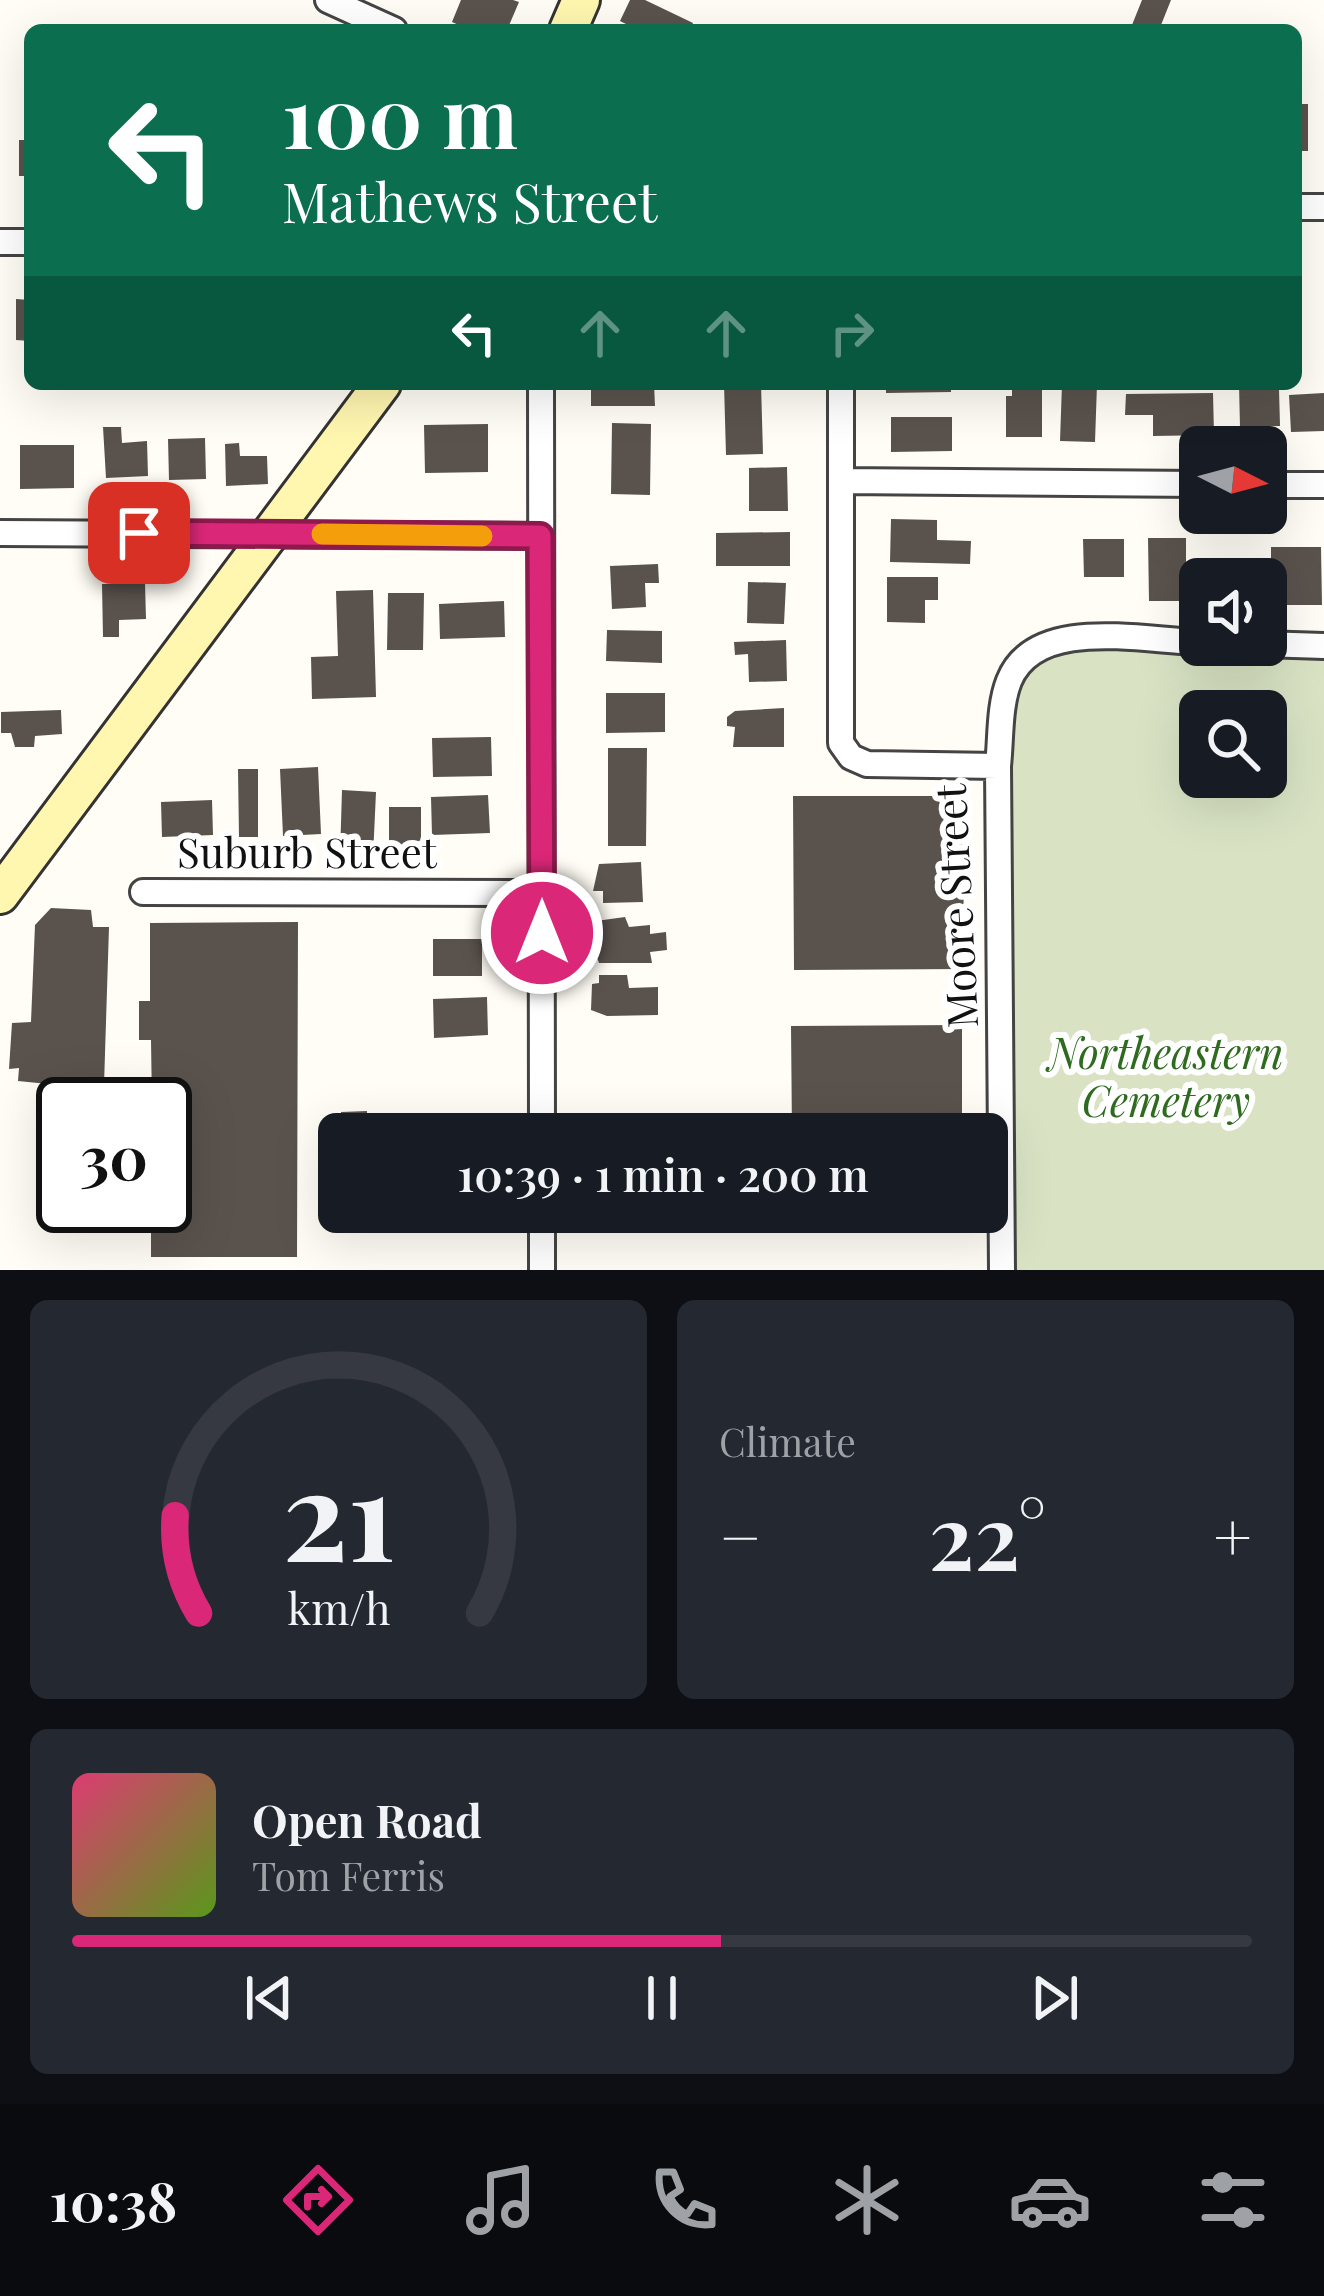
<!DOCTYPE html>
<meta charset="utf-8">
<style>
body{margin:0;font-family:"Playfair Display",serif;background:#242831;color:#f1f3f6;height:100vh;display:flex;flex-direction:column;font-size:45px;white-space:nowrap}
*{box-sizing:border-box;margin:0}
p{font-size:39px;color:#9ea1a6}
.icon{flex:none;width:66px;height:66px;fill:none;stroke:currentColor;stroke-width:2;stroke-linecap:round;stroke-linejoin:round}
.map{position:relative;height:1270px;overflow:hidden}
.drawer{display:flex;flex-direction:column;gap:30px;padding:30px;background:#0d0f14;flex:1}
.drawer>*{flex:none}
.top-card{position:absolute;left:24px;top:24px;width:1278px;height:366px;border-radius:18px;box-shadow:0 12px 48px #0002;background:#0b6e4f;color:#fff;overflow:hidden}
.needle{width:78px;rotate:96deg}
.buttons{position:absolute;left:1179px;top:426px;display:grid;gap:24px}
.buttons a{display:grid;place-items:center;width:108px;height:108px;border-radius:18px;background:#171b24;box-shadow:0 12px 48px #0002;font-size:60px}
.speed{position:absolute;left:36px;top:1077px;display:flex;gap:24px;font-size:60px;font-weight:700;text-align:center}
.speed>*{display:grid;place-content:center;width:156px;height:156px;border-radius:50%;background:#171b24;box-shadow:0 12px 48px #0002;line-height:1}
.speed .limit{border:6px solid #111;border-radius:18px;background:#fff;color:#111}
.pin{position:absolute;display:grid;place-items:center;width:102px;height:102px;color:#fff;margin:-51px;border-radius:24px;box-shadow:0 6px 18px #0006}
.me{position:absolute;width:132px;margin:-66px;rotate:0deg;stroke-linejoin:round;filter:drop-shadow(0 0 9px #0008)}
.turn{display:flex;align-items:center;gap:42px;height:252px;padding:0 60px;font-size:54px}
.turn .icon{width:156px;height:156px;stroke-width:2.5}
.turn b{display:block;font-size:84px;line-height:102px}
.lanes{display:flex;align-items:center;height:114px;padding:0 60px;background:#0003;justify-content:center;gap:60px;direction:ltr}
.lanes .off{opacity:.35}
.big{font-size:90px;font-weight:600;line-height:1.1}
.drawer .card{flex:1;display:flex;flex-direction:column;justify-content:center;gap:18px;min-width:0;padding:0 42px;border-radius:18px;background:#242831}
.drawer .dial{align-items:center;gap:0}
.dial svg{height:312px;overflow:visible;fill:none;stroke:#363941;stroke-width:7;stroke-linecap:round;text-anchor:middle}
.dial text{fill:#f1f3f6;stroke:none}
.song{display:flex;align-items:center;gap:36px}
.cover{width:144px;height:144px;border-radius:18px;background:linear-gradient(135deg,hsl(340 70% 55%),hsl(90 70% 35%))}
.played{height:12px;border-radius:6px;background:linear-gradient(90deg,#db2777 55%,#363941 55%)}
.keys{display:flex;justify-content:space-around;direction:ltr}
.heat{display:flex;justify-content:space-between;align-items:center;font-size:66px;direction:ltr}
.drawer .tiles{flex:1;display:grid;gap:30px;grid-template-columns:1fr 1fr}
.card:last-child{grid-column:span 2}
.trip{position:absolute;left:318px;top:1113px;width:690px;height:120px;border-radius:18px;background:#171b24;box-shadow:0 12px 48px #0002;font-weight:600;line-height:120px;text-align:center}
.dock{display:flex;height:192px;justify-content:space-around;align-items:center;background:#090b0e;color:#9ea1a6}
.dock .icon{width:84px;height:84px}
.dock .on{color:#db2777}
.dock b{font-size:54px;color:#f1f3f6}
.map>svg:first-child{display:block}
.cemetery{fill:#d9e3c4;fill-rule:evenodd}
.building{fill:#5a524d}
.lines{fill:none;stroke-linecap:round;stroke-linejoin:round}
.minor-casing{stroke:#444;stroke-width:30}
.secondary-casing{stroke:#333;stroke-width:42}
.minor{stroke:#fff;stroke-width:24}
.secondary{stroke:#fff6b0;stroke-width:36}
.route-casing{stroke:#8e194d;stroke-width:30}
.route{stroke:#db2777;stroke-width:21}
.slow{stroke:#f59e0b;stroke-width:21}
.labels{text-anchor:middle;stroke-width:12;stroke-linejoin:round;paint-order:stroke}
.street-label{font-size:42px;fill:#111;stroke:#fff}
.park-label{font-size:42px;font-style:italic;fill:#2f6b1f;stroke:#fff}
</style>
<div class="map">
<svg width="1324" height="1270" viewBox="0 0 1324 1270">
<rect width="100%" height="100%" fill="#fffdf5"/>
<path class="cemetery" d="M1070,646l254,9v615h-317l5,-574 23,-36zM1200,711h66v66h-66z"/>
<path class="building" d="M461,0h52l6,2 -12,28h-37l-18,-8z
M630,0h15l48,23 -3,7h-52l-18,-9z
M1142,0h29l-12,30h-29z
M1296,104h12v47h-12z
M19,140h11v36h-11z
M16,299l14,1v41l-14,-1z
M591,384h63l1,22h-64z
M724,384h37l2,70 -37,1z
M886,384h65v8l-65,1z
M1012,384h30v53h-36v-41h6z
M1062,384h35l-2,58 -35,-1z
M1239,384l40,5 1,37 -40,1z
M1213,393l1,42 -61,1v-21h-28l1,-21z
M1324,393v38l-33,1 -2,-37z
M891,417h61v34l-61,1z
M612,423l39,1 -1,71 -39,-1z
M488,424v48l-63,1 -1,-48z
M103,427h18l1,16 25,-2 1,35 -42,2z
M205,438l1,41 -37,1 -1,-41z
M239,443l1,13h27l1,28 -42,2 -1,-42z
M20,445h54v43l-54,1z
M787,467l1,44h-39v-43z
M891,519l46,1v20l34,1 -1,23 -80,-2z
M790,532v34h-74v-33z
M1148,538h38v63h-37z
M1083,539h41v38h-40z
M1271,547h50l1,58h-51z
M658,564l1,19h-14l1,24 -34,2 -2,-43z
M887,577h51v23h-13v23l-38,-1z
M748,582l38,1 -2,41 -37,-1z
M145,583l1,36 -27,1v17h-16l-1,-53z
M373,590l3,107 -64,2 -1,-42 27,-1 -2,-65z
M388,593h36l-1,57h-36z
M504,601l1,36 -65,2 -1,-35z
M607,630l55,1v32l-56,-2z
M786,640l1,41 -38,1 -1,-28 -13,1 -1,-13z
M606,693h59v39l-59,1z
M784,708v39h-51l2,-20 -8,-1v-9l8,-6z
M61,710l1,24 -27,2 -1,11h-19l-4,-14h-10v-21z
M491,737l1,39 -59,1 -1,-39z
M608,748h39l-1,98h-38z
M318,767l3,67 -38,2 -3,-67z
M238,769h20v68h-19z
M342,790l34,2 -3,65 -33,-1z
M488,795l2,38 -58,2 -1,-38z
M793,796h170l1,173 -170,1z
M212,800l1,35 -51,2 -1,-35z
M389,807h32v45h-32z
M641,862l2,40 -40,1v-12h-10l6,-27z
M51,908l40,2 2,17h16l-5,158 -42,1 -1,9 -13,-1v-10l-30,-3 1,-13 -10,1 3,-46 19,-1 4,-97z
M625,917l4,10 21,-2v9l16,-2 1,18 -17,2 2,11h-53l-11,-31h9l-1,-11z
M298,922l-1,335h-146v-51h14v-102h-13l-1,-64h-12v-39h11v-78z
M433,939h49v37h-49z
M599,975h28l2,13 29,-1v28l-51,1 -16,-6 1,-26 7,-1z
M487,997l1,38 -54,3 -1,-39z
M962,1025v109h-170l-1,-108z
M367,1111v10l44,-3v10l67,-3v9h-136l-1,-22z
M346,1212h119v9l-118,5z"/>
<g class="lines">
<defs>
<path id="minor" d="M328,0l66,30
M1296,207h28
M0,242h30
M541,384l1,750
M841,384v359l10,14 16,7 131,2 4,504
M842,481l358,3
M1266,485h58
M0,533l540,3
M1266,644l58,2
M998,766c3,-27 1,-60 11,-85 26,-66 135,-40 191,-39
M143,892l398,1
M542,1212v58"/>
<path id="secondary" d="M568,30l13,-30
M0,895l382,-511"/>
</defs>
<use href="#minor" class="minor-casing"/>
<use href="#secondary" class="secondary-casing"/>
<use href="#minor" class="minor"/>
<use href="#secondary" class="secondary"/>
</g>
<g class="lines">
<defs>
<path id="route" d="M139,533l401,3 2,397"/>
</defs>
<use href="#route" class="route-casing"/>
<use href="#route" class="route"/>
<path class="slow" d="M322,534l160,2"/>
</g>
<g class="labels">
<g class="street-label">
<text x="307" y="868">Suburb Street</text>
<text transform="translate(957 906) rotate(-93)" y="15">Moore Street</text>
</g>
<g class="park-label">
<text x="1166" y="1069">Northeastern<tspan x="1166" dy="48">Cemetery</tspan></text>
</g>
</g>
</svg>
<div class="buttons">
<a><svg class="needle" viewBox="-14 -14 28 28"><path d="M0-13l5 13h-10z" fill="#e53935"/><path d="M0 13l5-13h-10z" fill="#9ea1a6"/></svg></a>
<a><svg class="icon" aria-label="sound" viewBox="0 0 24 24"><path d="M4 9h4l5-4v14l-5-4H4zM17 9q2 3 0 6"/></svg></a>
<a><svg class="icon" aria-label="search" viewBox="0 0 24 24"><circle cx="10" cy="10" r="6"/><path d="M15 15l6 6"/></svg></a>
</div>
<div class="speed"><div class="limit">30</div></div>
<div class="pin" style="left:139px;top:533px;background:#d93025"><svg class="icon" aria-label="arrive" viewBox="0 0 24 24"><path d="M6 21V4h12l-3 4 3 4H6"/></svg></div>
<svg class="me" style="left:542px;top:933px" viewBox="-20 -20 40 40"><circle r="17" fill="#db2777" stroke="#fff" stroke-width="3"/><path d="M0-11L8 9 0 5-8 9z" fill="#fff"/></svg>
<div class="trip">10:39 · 1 min · 200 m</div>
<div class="top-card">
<div class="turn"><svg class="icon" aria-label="left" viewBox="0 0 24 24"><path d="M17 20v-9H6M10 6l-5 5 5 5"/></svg><div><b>100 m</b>Mathews Street</div></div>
<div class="lanes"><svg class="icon" aria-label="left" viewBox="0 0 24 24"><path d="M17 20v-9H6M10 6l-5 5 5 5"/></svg><svg class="icon off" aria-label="ahead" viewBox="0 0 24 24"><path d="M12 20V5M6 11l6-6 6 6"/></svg><svg class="icon off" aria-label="ahead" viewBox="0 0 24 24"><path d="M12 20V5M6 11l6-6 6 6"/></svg><svg class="icon off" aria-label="right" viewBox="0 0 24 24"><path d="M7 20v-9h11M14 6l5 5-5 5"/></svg></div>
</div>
</div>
<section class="drawer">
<div class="tiles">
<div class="card dial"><svg viewBox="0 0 100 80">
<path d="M14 69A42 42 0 1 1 86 69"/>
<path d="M14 69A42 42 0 0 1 8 44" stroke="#db2777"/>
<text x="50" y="56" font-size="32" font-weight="700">21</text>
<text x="50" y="72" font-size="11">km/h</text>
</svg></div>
<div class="card"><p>Climate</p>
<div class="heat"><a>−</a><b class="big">22°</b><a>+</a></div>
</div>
<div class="card">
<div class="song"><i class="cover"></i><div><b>Open Road</b><p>Tom Ferris</p></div></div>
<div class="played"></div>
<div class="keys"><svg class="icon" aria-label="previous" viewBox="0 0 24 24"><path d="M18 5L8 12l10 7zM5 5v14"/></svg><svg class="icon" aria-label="pause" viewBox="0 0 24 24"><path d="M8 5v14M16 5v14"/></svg><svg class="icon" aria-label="next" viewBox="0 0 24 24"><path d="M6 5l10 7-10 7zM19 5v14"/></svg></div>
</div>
</div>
</section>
<nav class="dock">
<b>10:38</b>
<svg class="icon on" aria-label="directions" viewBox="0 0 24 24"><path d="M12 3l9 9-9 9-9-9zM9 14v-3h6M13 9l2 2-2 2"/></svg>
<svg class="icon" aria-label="music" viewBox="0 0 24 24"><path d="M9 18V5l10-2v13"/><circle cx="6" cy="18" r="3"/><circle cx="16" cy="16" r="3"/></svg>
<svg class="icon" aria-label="phone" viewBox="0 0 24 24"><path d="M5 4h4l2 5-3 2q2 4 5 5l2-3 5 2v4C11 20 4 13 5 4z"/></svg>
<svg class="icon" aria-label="climate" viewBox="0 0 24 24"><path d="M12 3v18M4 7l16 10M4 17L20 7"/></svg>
<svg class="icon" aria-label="car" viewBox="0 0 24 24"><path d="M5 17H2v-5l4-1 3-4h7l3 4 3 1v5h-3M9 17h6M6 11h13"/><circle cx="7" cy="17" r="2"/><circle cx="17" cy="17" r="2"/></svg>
<svg class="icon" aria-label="filters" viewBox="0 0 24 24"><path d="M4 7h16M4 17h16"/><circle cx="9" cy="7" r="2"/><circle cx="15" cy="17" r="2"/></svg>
</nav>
